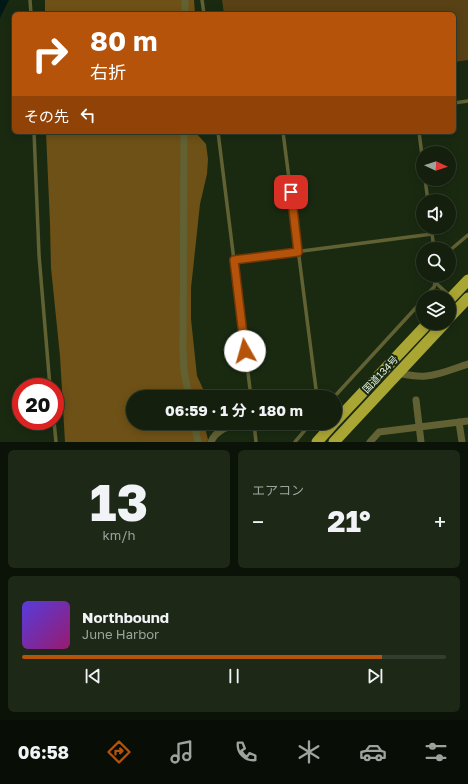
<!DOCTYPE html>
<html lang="ja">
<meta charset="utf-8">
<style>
body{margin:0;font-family:"Golos Text","Noto Sans JP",sans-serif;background:#1d2816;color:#f1f3f6;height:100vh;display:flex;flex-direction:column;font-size:15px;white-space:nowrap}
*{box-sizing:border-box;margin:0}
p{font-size:13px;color:#9da39d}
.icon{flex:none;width:22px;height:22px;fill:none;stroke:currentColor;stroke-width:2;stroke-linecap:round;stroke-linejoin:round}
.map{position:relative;height:442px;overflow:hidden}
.sheet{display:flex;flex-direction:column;gap:8px;padding:8px;background:#0b1207;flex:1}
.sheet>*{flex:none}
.guide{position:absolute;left:12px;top:12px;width:444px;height:122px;border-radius:6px;box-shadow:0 2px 10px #0003,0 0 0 1px #333e2e;background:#b45309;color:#fff;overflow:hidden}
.needle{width:26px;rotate:93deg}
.controls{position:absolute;left:416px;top:146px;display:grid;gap:8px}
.controls a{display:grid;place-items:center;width:40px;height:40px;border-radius:50%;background:#14200d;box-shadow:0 2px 10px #0003,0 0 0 1px #333e2e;font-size:20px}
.speed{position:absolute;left:12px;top:378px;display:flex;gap:8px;font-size:20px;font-weight:700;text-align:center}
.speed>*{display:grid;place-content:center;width:52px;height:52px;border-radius:50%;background:#14200d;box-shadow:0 2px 10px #0003,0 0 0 1px #333e2e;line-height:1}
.speed .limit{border:6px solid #d22;background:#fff;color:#111}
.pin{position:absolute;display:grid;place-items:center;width:34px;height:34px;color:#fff;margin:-17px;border-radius:8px;box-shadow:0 2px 6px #0006}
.me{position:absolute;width:44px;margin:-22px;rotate:353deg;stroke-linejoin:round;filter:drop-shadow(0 0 3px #0008)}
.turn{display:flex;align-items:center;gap:14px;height:84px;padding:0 12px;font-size:18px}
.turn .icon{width:52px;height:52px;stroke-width:2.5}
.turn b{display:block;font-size:28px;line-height:34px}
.then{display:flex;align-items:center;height:38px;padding:0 12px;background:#0003;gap:8px;font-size:15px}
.big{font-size:30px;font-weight:700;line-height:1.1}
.sheet .tile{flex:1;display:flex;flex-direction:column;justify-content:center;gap:6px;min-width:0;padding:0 14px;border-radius:6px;background:#1d2816}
.sheet .dial{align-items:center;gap:0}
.dial b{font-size:52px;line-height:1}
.song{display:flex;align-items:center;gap:12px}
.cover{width:48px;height:48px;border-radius:6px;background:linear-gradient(135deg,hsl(250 70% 55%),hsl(320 70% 35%))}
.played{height:4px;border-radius:2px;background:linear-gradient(90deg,#b45309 85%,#333e2e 85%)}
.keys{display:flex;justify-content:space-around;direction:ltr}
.heat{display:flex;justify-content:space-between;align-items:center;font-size:22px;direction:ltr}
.sheet .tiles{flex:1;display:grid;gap:8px;grid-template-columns:1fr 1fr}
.tile:last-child{grid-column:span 2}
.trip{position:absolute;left:126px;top:390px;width:216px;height:40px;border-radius:20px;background:#14200d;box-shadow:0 2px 10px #0003,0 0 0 1px #333e2e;font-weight:700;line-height:40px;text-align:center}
.tabs{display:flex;height:64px;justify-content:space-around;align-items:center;background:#080d05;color:#9da39d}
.tabs .icon{width:28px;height:28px}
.tabs .current{color:#b45309}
.tabs b{font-size:18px;color:#f1f3f6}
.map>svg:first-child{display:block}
.green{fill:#584114}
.forest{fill:#6e5116}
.water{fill:#001917}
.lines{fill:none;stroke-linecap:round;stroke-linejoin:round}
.service{stroke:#616134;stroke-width:3.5}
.minor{stroke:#616134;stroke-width:7}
.trunk{stroke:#aaa634;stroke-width:11}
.route-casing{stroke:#753606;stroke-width:10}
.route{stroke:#b45309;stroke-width:7}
.labels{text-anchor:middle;stroke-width:4;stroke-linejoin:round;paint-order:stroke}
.street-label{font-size:10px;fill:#e5efdf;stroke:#1a2a11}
</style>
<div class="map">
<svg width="468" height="442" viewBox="0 0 468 442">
<rect width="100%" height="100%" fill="#1a2a11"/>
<path class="green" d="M222,0h246v60l-14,2v-48h-230z"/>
<path class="forest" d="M45,0h149l1,14h-150z
M46,132h149l11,12 2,15 -1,15 -7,30 -9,84v31l6,57 7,15 1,6h-72v26h71l4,17 -1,2h-142l-5,-86 -9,-88 -1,-44z"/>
<path class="water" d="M0,0h9l-9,18z"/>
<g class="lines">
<path class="service" d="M30,0l1,14
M202,0l2,14
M454,103l14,-2
M34,132l5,123 11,132
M218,132l33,265
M283,132l34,265
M419,132l4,31
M425,179l3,22
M431,227l1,7
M449,251l19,-16
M234,260l198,-26 2,15
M436,283l15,14
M425,297l9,-10 3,-12
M334,397l89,-97
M54,421l2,21
M254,423l2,19
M295,442l16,-19"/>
<path class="minor" d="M185,14v-14
M184,132l-1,219 1,20 5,26
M398,373c9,2 19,4 28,3 14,-1 29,-8 42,-12
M416,400l5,42
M459,422l3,20
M194,423l4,19
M211,442c5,-13 20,-17 32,-19
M370,442l9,-10 89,-11"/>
<path class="trunk" d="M449,300l19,-20
M449,318l19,-20
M335,422l93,-99
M317,442l17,-19
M334,442l111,-119"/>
</g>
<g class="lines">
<defs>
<path id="route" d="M245,351l-11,-91 64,-8 -7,-60"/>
</defs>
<use href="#route" class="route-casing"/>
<use href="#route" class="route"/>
</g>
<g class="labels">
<g class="street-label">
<text transform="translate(380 374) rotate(-47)" y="4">国道134号</text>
</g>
</g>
</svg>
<div class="controls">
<a><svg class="needle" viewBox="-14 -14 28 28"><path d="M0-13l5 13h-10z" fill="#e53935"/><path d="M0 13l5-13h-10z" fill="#9da39d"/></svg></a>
<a><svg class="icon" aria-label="sound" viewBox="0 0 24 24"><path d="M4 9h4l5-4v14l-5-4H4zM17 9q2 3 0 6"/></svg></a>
<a><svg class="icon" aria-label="search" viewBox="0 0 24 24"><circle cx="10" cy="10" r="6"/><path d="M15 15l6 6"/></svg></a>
<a><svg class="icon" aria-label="layers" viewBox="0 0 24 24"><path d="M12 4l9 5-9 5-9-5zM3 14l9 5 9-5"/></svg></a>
</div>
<div class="speed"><div class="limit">20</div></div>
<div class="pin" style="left:291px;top:192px;background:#d93025"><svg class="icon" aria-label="arrive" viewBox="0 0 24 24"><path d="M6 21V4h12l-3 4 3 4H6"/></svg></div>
<svg class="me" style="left:245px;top:351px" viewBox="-20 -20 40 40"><circle r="19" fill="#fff"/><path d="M0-13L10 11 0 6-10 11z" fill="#b45309"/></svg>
<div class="trip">06:59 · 1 分 · 180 m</div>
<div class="guide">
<div class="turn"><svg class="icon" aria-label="right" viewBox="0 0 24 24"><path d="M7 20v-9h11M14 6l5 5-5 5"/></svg><div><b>80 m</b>右折</div></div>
<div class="then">その先<svg class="icon" aria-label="left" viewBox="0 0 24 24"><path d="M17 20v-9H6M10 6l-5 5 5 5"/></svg></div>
</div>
</div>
<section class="sheet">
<div class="tiles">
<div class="tile dial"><b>13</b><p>km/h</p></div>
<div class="tile"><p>エアコン</p>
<div class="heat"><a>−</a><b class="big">21°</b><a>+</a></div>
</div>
<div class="tile">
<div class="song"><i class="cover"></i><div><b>Northbound</b><p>June Harbor</p></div></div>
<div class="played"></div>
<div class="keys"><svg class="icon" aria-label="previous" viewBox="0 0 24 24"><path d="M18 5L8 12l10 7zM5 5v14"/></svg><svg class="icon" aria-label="pause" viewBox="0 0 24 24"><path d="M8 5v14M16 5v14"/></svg><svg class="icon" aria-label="next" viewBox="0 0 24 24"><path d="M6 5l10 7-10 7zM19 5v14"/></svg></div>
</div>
</div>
</section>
<nav class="tabs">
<b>06:58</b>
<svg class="icon current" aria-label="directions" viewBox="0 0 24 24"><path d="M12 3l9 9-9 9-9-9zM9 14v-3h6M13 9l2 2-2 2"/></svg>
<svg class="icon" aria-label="music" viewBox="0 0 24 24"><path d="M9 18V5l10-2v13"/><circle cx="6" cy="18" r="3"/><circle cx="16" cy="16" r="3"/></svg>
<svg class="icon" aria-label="phone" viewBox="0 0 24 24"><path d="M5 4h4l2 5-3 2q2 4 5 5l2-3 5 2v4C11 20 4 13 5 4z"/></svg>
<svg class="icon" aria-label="climate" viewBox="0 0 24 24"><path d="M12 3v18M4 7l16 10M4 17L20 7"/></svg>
<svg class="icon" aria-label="car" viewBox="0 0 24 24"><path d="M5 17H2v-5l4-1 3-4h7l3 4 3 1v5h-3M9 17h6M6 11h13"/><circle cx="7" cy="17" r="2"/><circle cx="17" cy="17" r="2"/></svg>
<svg class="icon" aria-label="filters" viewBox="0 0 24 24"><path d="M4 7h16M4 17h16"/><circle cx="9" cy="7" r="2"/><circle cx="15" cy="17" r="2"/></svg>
</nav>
